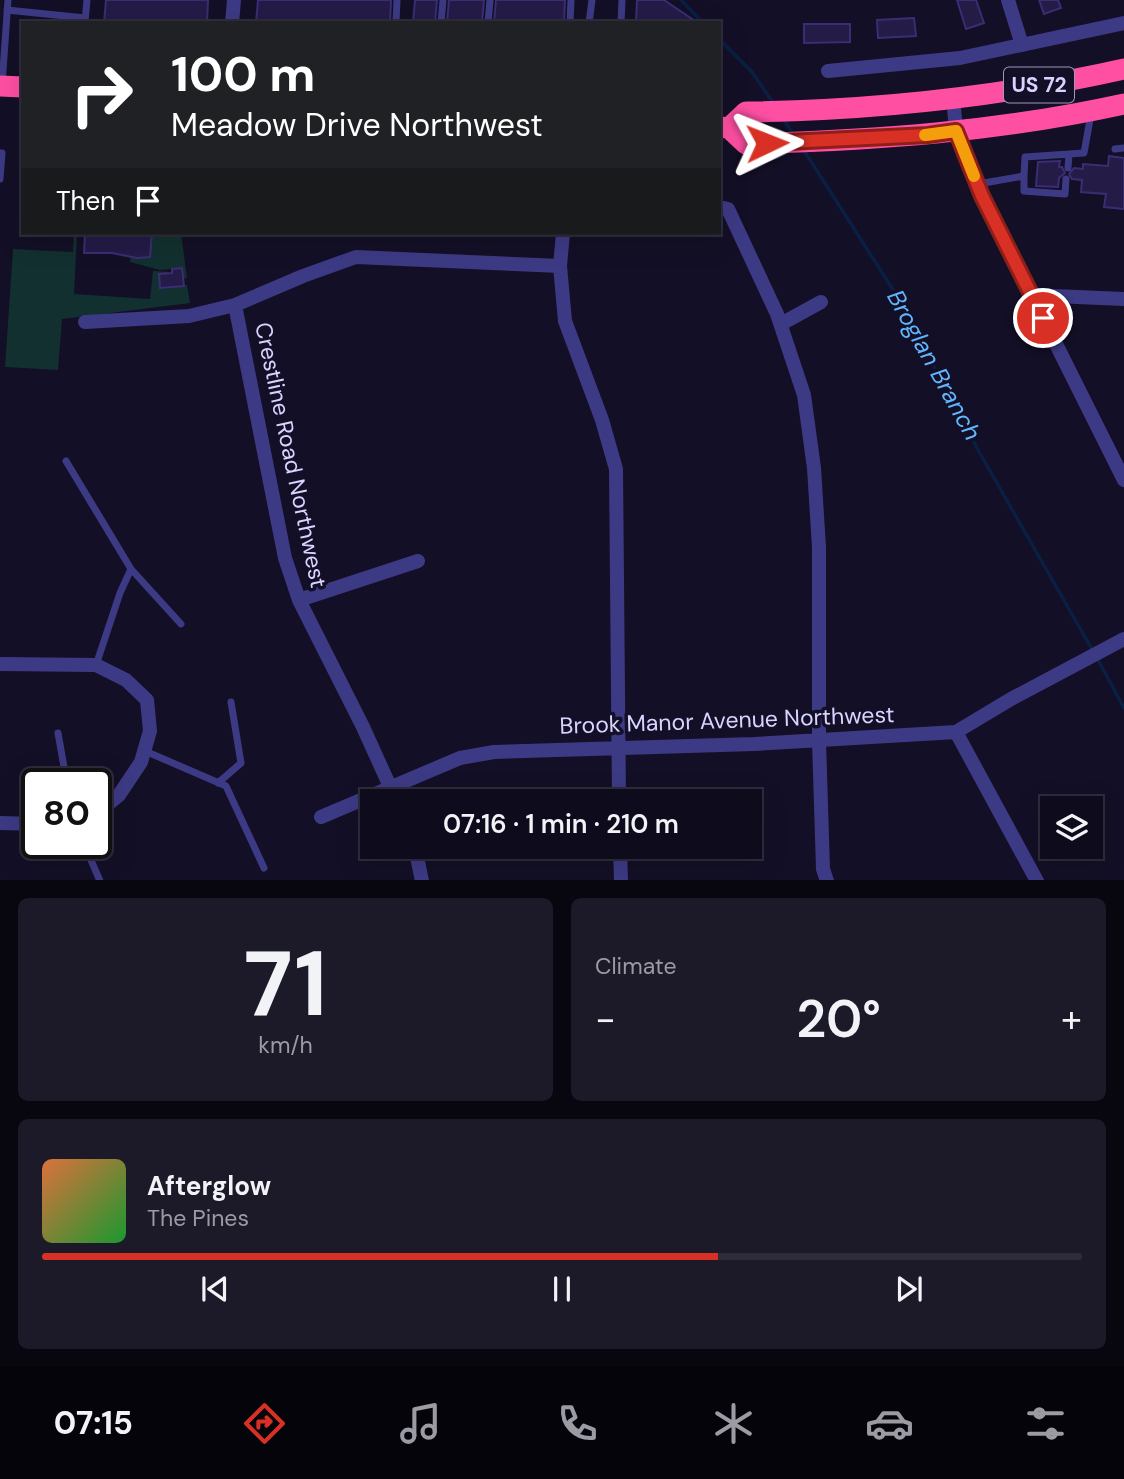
<!DOCTYPE html>
<meta charset="utf-8">
<style>
body{margin:0;font-family:"DM Sans",sans-serif;background:#1c1929;color:#f1f3f6;height:100vh;display:flex;flex-direction:column;font-size:26px;white-space:nowrap}
*{box-sizing:border-box;margin:0}
p{font-size:23px;color:#9b9ba3}
.icon{flex:none;width:38px;height:38px;fill:none;stroke:currentColor;stroke-width:2;stroke-linecap:round;stroke-linejoin:round}
.map{position:relative;height:880px;overflow:hidden}
.panel{display:flex;flex-direction:column;gap:18px;padding:18px;background:#08060f;flex:1}
.panel>*{flex:none}
.hud{position:absolute;left:21px;top:21px;width:700px;height:214px;border-radius:0px;box-shadow:0 7px 28px #0002,0 0 0 2px #2e2b3b;background:#202124;color:#fff;overflow:hidden}
.fabs{position:absolute;left:1040px;top:796px;display:grid;gap:14px}
.fabs a{display:grid;place-items:center;width:63px;height:63px;border-radius:0px;background:#0e0b1c;box-shadow:0 7px 28px #0002,0 0 0 2px #2e2b3b;font-size:35px}
.speed{position:absolute;left:21px;top:768px;display:flex;gap:14px;font-size:35px;font-weight:700;text-align:center}
.speed>*{display:grid;place-content:center;width:91px;height:91px;border-radius:50%;background:#0e0b1c;box-shadow:0 7px 28px #0002,0 0 0 2px #2e2b3b;line-height:1}
.speed .limit{border:4px solid #111;border-radius:10px;background:#fff;color:#111}
.pin{position:absolute;display:grid;place-items:center;width:60px;height:60px;color:#fff;margin:-30px;border:4px solid #fff;border-radius:50%;box-shadow:0 2px 7px #0007}
.me{position:absolute;width:77px;margin:-38px;rotate:88deg;stroke-linejoin:round;filter:drop-shadow(0 0 5px #0008)}
.turn{display:flex;align-items:center;gap:24px;height:147px;padding:0 35px;font-size:32px}
.turn .icon{width:91px;height:91px;stroke-width:2.5}
.turn b{display:block;font-size:49px;line-height:60px}
.then{display:flex;align-items:center;height:66px;padding:0 35px;background:#0003;gap:14px;font-size:26px}
.big{font-size:52px;font-weight:600;line-height:1.1}
.panel .tile{flex:1;display:flex;flex-direction:column;justify-content:center;gap:10px;min-width:0;padding:0 24px;border-radius:10px;background:#1c1929}
.panel .dial{align-items:center;gap:0}
.dial b{font-size:91px;line-height:1}
.song{display:flex;align-items:center;gap:21px}
.cover{width:84px;height:84px;border-radius:10px;background:linear-gradient(135deg,hsl(20 70% 55%),hsl(130 70% 35%))}
.played{height:7px;border-radius:4px;background:linear-gradient(90deg,#d93025 65%,#2e2b3b 65%)}
.keys{display:flex;justify-content:space-around;direction:ltr}
.heat{display:flex;justify-content:space-between;align-items:center;font-size:38px;direction:ltr}
.panel .tiles{flex:1;display:grid;gap:18px;grid-template-columns:1fr 1fr}
.tile:last-child{grid-column:span 2}
.trip{position:absolute;left:360px;top:789px;width:402px;height:70px;border-radius:0px;background:#0e0b1c;box-shadow:0 7px 28px #0002,0 0 0 2px #2e2b3b;font-weight:600;line-height:70px;text-align:center}
.tab-bar{display:flex;height:112px;justify-content:space-around;align-items:center;background:#06040b;color:#9b9ba3}
.tab-bar .icon{width:49px;height:49px}
.tab-bar .current{color:#d93025}
.tab-bar b{font-size:32px;color:#f1f3f6}
.map>svg:first-child{display:block}
.green{fill:#12302f}
.lines{fill:none;stroke-linecap:round;stroke-linejoin:round}
.stream{stroke:#0a1f44;stroke-width:3.5}
.building{fill:#241b47;stroke:#3b2d73;stroke-width:2}
.lane{stroke:#3d3a85;stroke-width:7}
.street{stroke:#3d3a85;stroke-width:14}
.highway{stroke:#ff4fa3;stroke-width:21}
.route-casing{stroke:#8d1f18;stroke-width:18}
.route{stroke:#d93025;stroke-width:12}
.slow{stroke:#f59e0b;stroke-width:12}
.labels{text-anchor:middle;stroke-width:7;stroke-linejoin:round;paint-order:stroke}
.shield{fill:#130f26;stroke:#9e99be;stroke-width:2}
.shield-label{font-size:21px;font-weight:bold;fill:#d9d4ff}
.street-label{font-size:23px;fill:#d9d4ff;stroke:#130f26}
.water-label{font-size:24px;font-style:italic;fill:#62b6ff;stroke:#130f26}
</style>
<div class="map">
<svg width="1124" height="881" viewBox="0 0 1124 881">
<rect width="100%" height="100%" fill="#130f26"/>
<path class="green" d="M74,233h3l-3,61 76,5 3,-28 19,1 -13,2 2,14 26,-3 3,18 -128,16 -4,51 -53,-3 8,-118 60,3z
M152,233h29l6,45h-4l-2,-10 -21,2 -30,-8 1,-6 6,2 13,-1z"/>
<g class="lines">
<path class="stream" d="M681,0l22,23
M719,39l33,33 22,32
M784,120l9,14
M803,149l94,147 81,154 115,201
M1097,658l27,50"/>
</g>
<path class="building" d="M106,0h102l-1,23h-103z
M258,0h133l-1,23h-134z
M415,0h22l-2,23h-22z
M449,0h35l-2,23h-35z
M496,0h69l-1,21 -70,2z
M637,0h27l34,23h-62z
M957,0h19l8,23 -18,6z
M1039,0h19l3,8 -17,6z
M914,18l2,18 -38,2 -1,-18z
M804,24h46v18l-46,1z
M1109,156l15,2v51l-20,-2 2,-13 -25,-2 1,-12 -10,-1 -3,-5 5,-6 9,1v-5l25,2z
M1060,161l-1,6h3l3,6 -6,5 -1,9 -22,-1 2,-24z
M85,233h67l-2,24 -13,1 -25,-5h-28z
M182,268l2,18 -24,2 -1,-14 13,-1v-4z"/>
<g class="lines">
<path class="lane" d="M7,10l78,8
M85,22l2,-22
M396,23l1,-23
M441,23l2,-23
M488,23l2,-23
M570,23l1,-23
M589,23l3,-23
M621,23l1,-23
M2,85l6,-85
M1115,149l9,-1
M0,153h2l-2,26
M1068,168l1,-14
M1024,176v15l41,3 1,-15
M978,184l46,-8 1,-19 59,-4 7,-39
M66,461l65,108 -11,24 -24,72
M131,569l50,55
M58,733l9,51
M145,751l81,35 38,82
M218,783l23,-20 -10,-61
M84,844l16,37"/>
<path class="street" d="M1008,0l14,45
M232,23l2,-23
M828,71l132,-13 164,-35
M953,96l3,35 26,65 142,284
M719,207l9,2 49,105 27,81 10,73 5,79v194l4,128 4,12
M563,233l-3,33 5,55 37,99 14,49 3,333
M1031,295l93,4
M235,305l50,253 14,42 64,127 34,75
M85,322l104,-6 46,-11 68,-29 53,-19 204,9
M781,324l40,-22
M299,600l119,-39
M0,664l96,1 30,15 21,20 3,31 -9,31 -22,33 -23,19
M956,732l81,149
M321,817l139,-59 34,-6 260,-8 202,-12 55,-33 113,-60
M0,823l37,1
M415,847l7,34
M620,847l1,34"/>
<path class="highway" d="M0,86l23,1
M719,127l10,1 17,16c130,-4 251,-12 378,-40
M729,128l17,-16c126,-2 254,-15 378,-43"/>
</g>
<g class="lines">
<defs>
<path id="route" d="M767,143l161,-8 28,-4 26,65 61,122"/>
</defs>
<use href="#route" class="route-casing"/>
<use href="#route" class="route"/>
<path class="slow" d="M925,135l31,-4 18,45"/>
</g>
<g class="labels">
<rect class="shield" x="1004" y="67.5" width="70" height="35" rx="5"/>
<g class="shield-label">
<text x="1039" y="92">US 72</text>
</g>
<g class="street-label">
<text transform="translate(291 455) rotate(78)" y="8">Crestline Road Northwest</text>
<text transform="translate(727 720) rotate(-2)" y="8">Brook Manor Avenue Northwest</text>
</g>
<g class="water-label">
<text transform="translate(934 365) rotate(61)" y="8">Broglan Branch</text>
</g>
</g>
</svg>
<div class="fabs">
<a><svg class="icon" aria-label="layers" viewBox="0 0 24 24"><path d="M12 4l9 5-9 5-9-5zM3 14l9 5 9-5"/></svg></a>
</div>
<div class="speed"><div class="limit">80</div></div>
<div class="pin" style="left:1043px;top:318px;background:#d93025"><svg class="icon" aria-label="arrive" viewBox="0 0 24 24"><path d="M6 21V4h12l-3 4 3 4H6"/></svg></div>
<svg class="me" style="left:767px;top:143px" viewBox="-20 -20 40 40"><path d="M0-17L14 15 0 8-14 15z" fill="#d93025" stroke="#fff" stroke-width="4"/></svg>
<div class="trip">07:16 · 1 min · 210 m</div>
<div class="hud">
<div class="turn"><svg class="icon" aria-label="right" viewBox="0 0 24 24"><path d="M7 20v-9h11M14 6l5 5-5 5"/></svg><div><b>100 m</b>Meadow Drive Northwest</div></div>
<div class="then">Then<svg class="icon" aria-label="arrive" viewBox="0 0 24 24"><path d="M6 21V4h12l-3 4 3 4H6"/></svg></div>
</div>
</div>
<section class="panel">
<div class="tiles">
<div class="tile dial"><b>71</b><p>km/h</p></div>
<div class="tile"><p>Climate</p>
<div class="heat"><a>−</a><b class="big">20°</b><a>+</a></div>
</div>
<div class="tile">
<div class="song"><i class="cover"></i><div><b>Afterglow</b><p>The Pines</p></div></div>
<div class="played"></div>
<div class="keys"><svg class="icon" aria-label="previous" viewBox="0 0 24 24"><path d="M18 5L8 12l10 7zM5 5v14"/></svg><svg class="icon" aria-label="pause" viewBox="0 0 24 24"><path d="M8 5v14M16 5v14"/></svg><svg class="icon" aria-label="next" viewBox="0 0 24 24"><path d="M6 5l10 7-10 7zM19 5v14"/></svg></div>
</div>
</div>
</section>
<nav class="tab-bar">
<b>07:15</b>
<svg class="icon current" aria-label="directions" viewBox="0 0 24 24"><path d="M12 3l9 9-9 9-9-9zM9 14v-3h6M13 9l2 2-2 2"/></svg>
<svg class="icon" aria-label="music" viewBox="0 0 24 24"><path d="M9 18V5l10-2v13"/><circle cx="6" cy="18" r="3"/><circle cx="16" cy="16" r="3"/></svg>
<svg class="icon" aria-label="phone" viewBox="0 0 24 24"><path d="M5 4h4l2 5-3 2q2 4 5 5l2-3 5 2v4C11 20 4 13 5 4z"/></svg>
<svg class="icon" aria-label="climate" viewBox="0 0 24 24"><path d="M12 3v18M4 7l16 10M4 17L20 7"/></svg>
<svg class="icon" aria-label="car" viewBox="0 0 24 24"><path d="M5 17H2v-5l4-1 3-4h7l3 4 3 1v5h-3M9 17h6M6 11h13"/><circle cx="7" cy="17" r="2"/><circle cx="17" cy="17" r="2"/></svg>
<svg class="icon" aria-label="filters" viewBox="0 0 24 24"><path d="M4 7h16M4 17h16"/><circle cx="9" cy="7" r="2"/><circle cx="15" cy="17" r="2"/></svg>
</nav>
